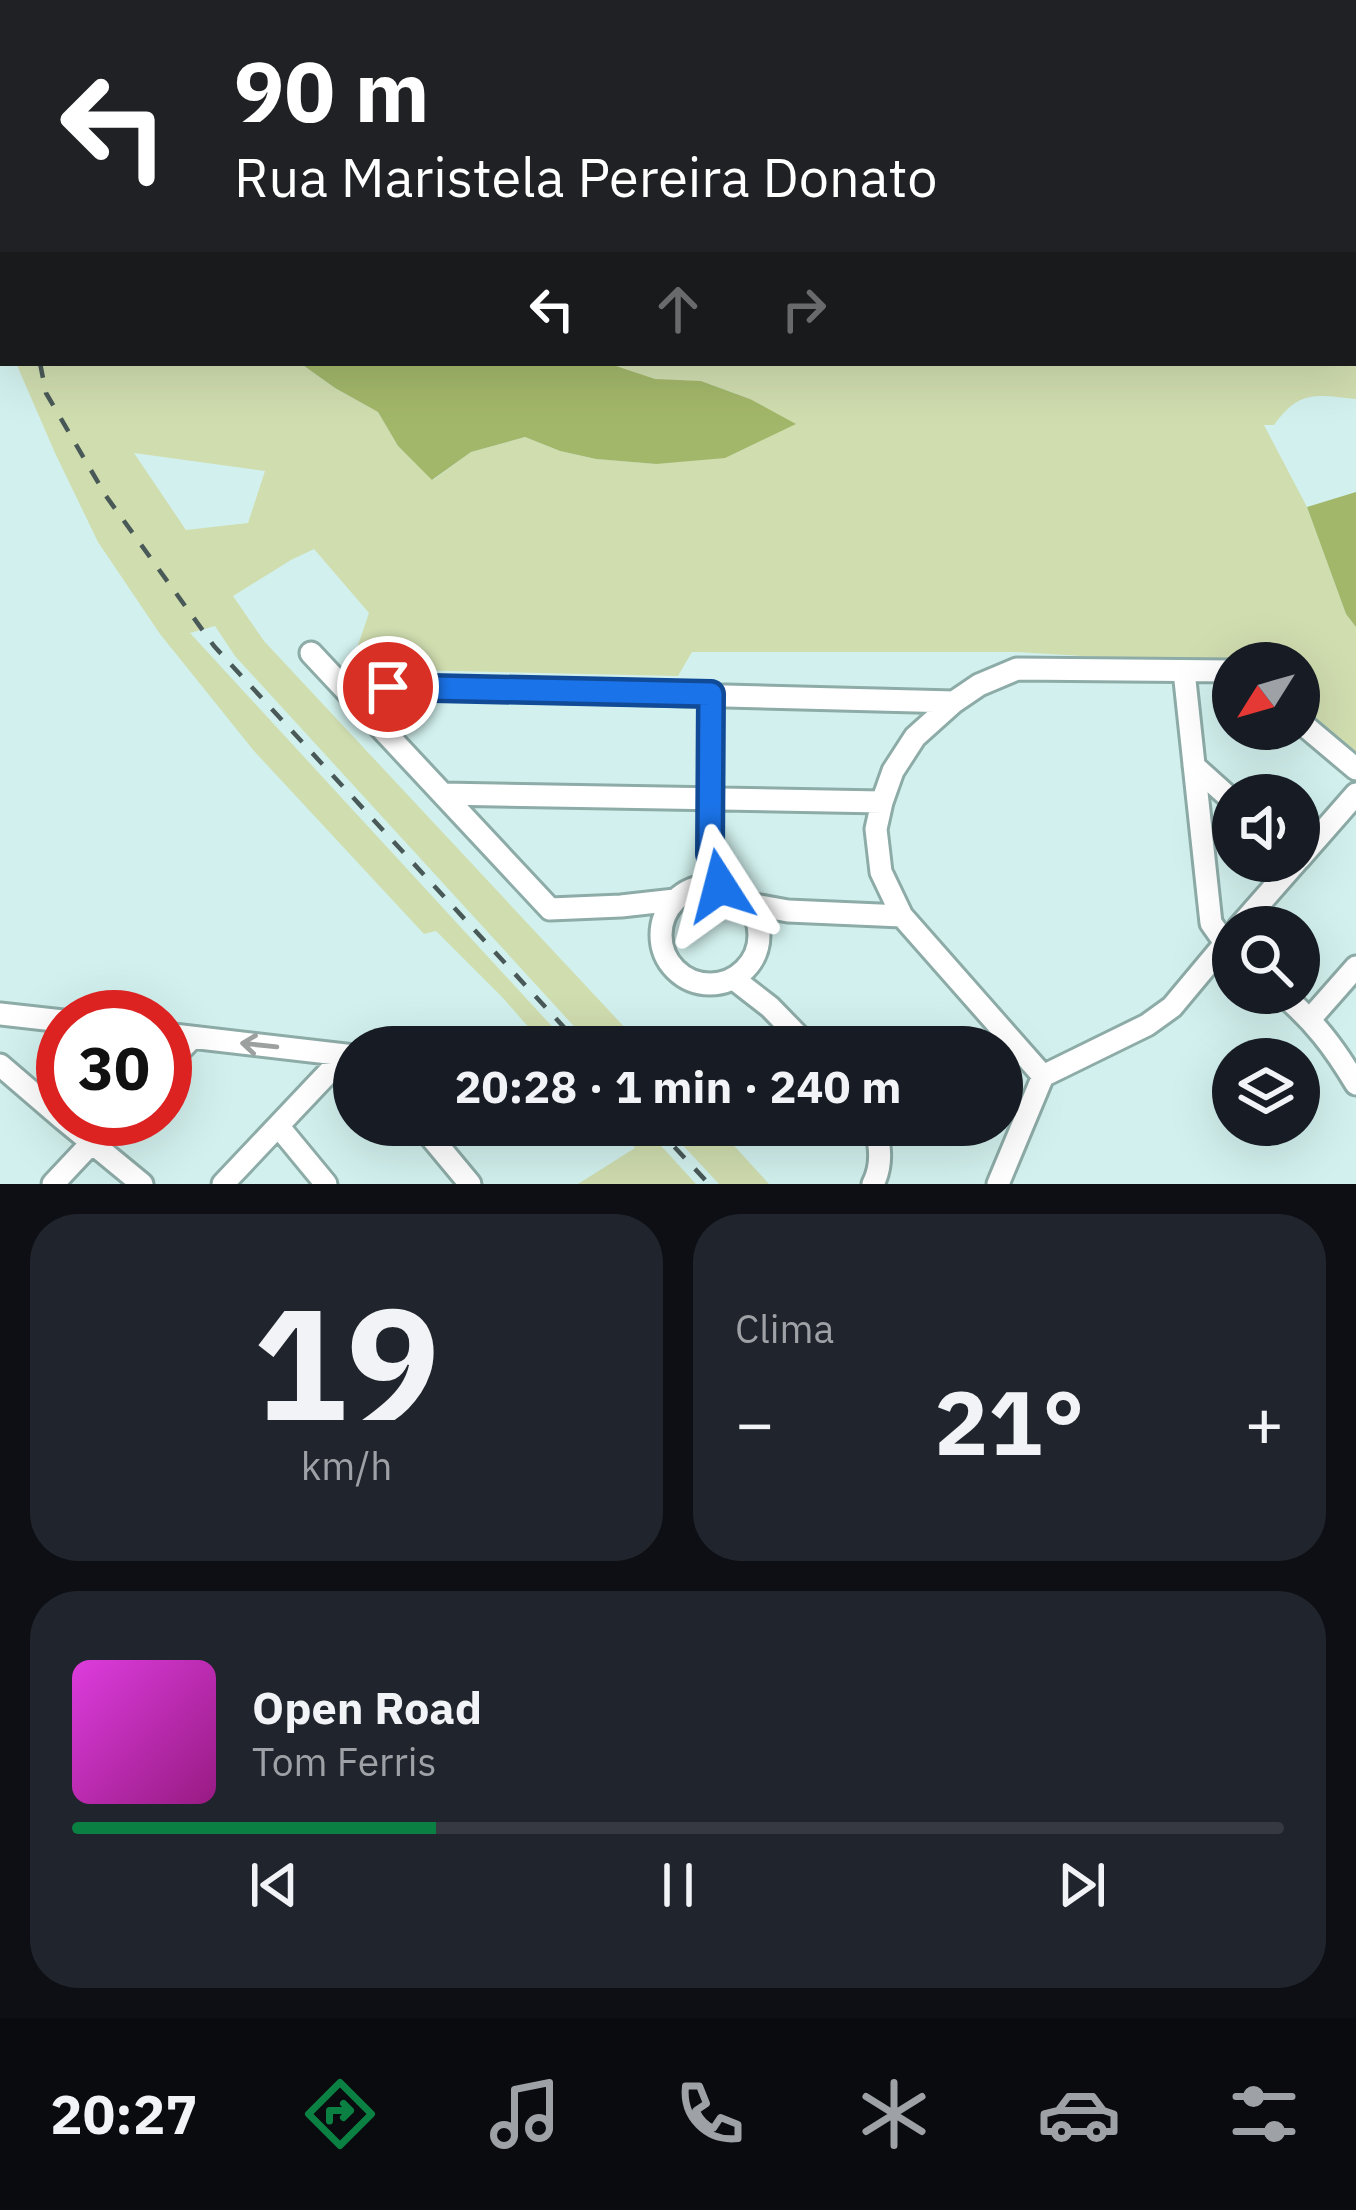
<!DOCTYPE html>
<html lang="pt">
<meta charset="utf-8">
<style>
body{margin:0;font-family:"IBM Plex Sans",sans-serif;background:#20242c;color:#f1f3f6;height:100vh;display:flex;flex-direction:column;font-size:45px;white-space:nowrap}
*{box-sizing:border-box;margin:0}
p{font-size:39px;color:#9ea1a6}
.icon{flex:none;width:66px;height:66px;fill:none;stroke:currentColor;stroke-width:2;stroke-linecap:round;stroke-linejoin:round}
.map{position:relative;height:1184px;overflow:hidden}
.sheet{display:flex;flex-direction:column;gap:30px;padding:30px;background:#0d0f14;flex:1}
.sheet>*{flex:none}
.hud{position:absolute;left:0px;top:0px;width:1356px;height:366px;box-shadow:0 12px 48px #0002;background:#202124;color:#fff;overflow:hidden}
.needle{width:78px;rotate:233deg}
.buttons{position:absolute;left:1212px;top:642px;display:grid;gap:24px}
.buttons a{display:grid;place-items:center;width:108px;height:108px;border-radius:50%;background:#171b24;box-shadow:0 12px 48px #0002;font-size:60px}
.speed{position:absolute;left:36px;top:990px;display:flex;gap:24px;font-size:60px;font-weight:700;text-align:center}
.speed>*{display:grid;place-content:center;width:156px;height:156px;border-radius:50%;background:#171b24;box-shadow:0 12px 48px #0002;line-height:1}
.speed .limit{border:18px solid #d22;background:#fff;color:#111}
.pin{position:absolute;display:grid;place-items:center;width:102px;height:102px;color:#fff;margin:-51px;border:6px solid #fff;border-radius:50%;box-shadow:0 3px 12px #0007}
.me{position:absolute;width:132px;margin:-66px;rotate:351deg;stroke-linejoin:round;filter:drop-shadow(0 0 9px #0008)}
.turn{display:flex;align-items:center;gap:42px;height:252px;padding:0 36px;font-size:54px}
.turn .icon{width:156px;height:156px;stroke-width:2.5}
.turn b{display:block;font-size:84px;line-height:102px}
.lanes{display:flex;align-items:center;height:114px;padding:0 36px;background:#0003;justify-content:center;gap:60px;direction:ltr}
.lanes .off{opacity:.35}
.big{font-size:90px;font-weight:700;line-height:1.1}
.sheet .widget{flex:1;display:flex;flex-direction:column;justify-content:center;gap:18px;min-width:0;padding:0 42px;border-radius:48px;background:#20242c}
.sheet .dial{align-items:center;gap:0}
.dial b{font-size:156px;line-height:1}
.song{display:flex;align-items:center;gap:36px}
.cover{width:144px;height:144px;border-radius:18px;background:linear-gradient(135deg,hsl(300 70% 55%),hsl(310 70% 35%))}
.played{height:12px;border-radius:6px;background:linear-gradient(90deg,#0b8043 30%,#363941 30%)}
.keys{display:flex;justify-content:space-around;direction:ltr}
.heat{display:flex;justify-content:space-between;align-items:center;font-size:66px;direction:ltr}
.sheet .tiles{flex:1;display:grid;gap:30px;grid-template-columns:1fr 1fr}
.widget:last-child{grid-column:span 2}
.trip{position:absolute;left:333px;top:1026px;width:690px;height:120px;border-radius:60px;background:#171b24;box-shadow:0 12px 48px #0002;font-weight:700;line-height:120px;text-align:center}
.tab-bar{display:flex;height:192px;justify-content:space-around;align-items:center;background:#090b0e;color:#9ea1a6}
.tab-bar .icon{width:84px;height:84px}
.tab-bar .active{color:#0b8043}
.tab-bar b{font-size:54px;color:#f1f3f6}
.map>svg:first-child{display:block}
.green{fill:#d0ddaf;fill-rule:evenodd}
.forest{fill:#a3b76a}
.lines{fill:none;stroke-linecap:round;stroke-linejoin:round}
.stream{stroke:#5378a1;stroke-width:4.5}
.minor-casing{stroke:#8daba7;stroke-width:27}
.minor{stroke:#fff;stroke-width:21}
.rail{stroke:#495957;stroke-width:4.5;stroke-dasharray:15 15;stroke-linecap:butt}
.oneway{stroke:#9ca1a0}
.route-casing{stroke:#114b97;stroke-width:30}
.route{stroke:#1a73e8;stroke-width:21}
</style>
<div class="map">
<svg width="1356" height="1184" viewBox="0 0 1356 1184">
<rect width="100%" height="100%" fill="#d2f1ee"/>
<path class="green" d="M0,0h85l2,3h-84v290l-3,-16z
M107,0h950l2,3h-958z
M1353,267l3,1v131c-40,-4 -56,-10 -82,26h-10l43,82 39,107 10,13v128l-57,-47v-45l-117,-1 -167,-10h-323l-14,24 -312,-7 -8,-24 11,-32 -55,-64 -23,11 -58,36 31,45 379,406h-50l-358,-391 -20,-30 -25,7 381,414h-25l-44,-50 -66,-66 -12,3 -170,-183 -94,-117 -62,-92 -43,-89 -39,-90h284l35,25 43,24 20,34 35,34 38,-28 54,-15 35,14 36,8 60,5 94,-65 -49,-18 -46,-1 -48,-17h746zM134,453l131,18 -17,52 -62,7z
M615,1125h27l54,59h-118l57,-36z
M664,1125h51l54,59h-50z"/>
<path class="forest" d="M300,363h307l48,16 46,2 49,18 46,25 -71,34 -69,6 -60,-5 -36,-8 -35,-14 -54,15 -39,28 -34,-34 -20,-34 -43,-24z
M1356,492v135l-10,-13 -39,-107z"/>
<g class="lines">
<path class="stream" d="M1353,343l3,1"/>
<defs>
<path id="minor" d="M1143,0l1,3
M1269,0l1,3
M1353,52l3,1
M1353,183l3,6
M1353,238l3,1
M311,653l239,256 71,-3 54,-6
M1184,671l27,252 19,27
M342,686l612,16
M711,694l-1,159 10,33
M1299,721l57,48
M1194,766l39,35
M443,794l439,8
M1299,859l57,-65
M661 935a49 49 0 1 1 98 0a49 49 0 1 1-98 0Z
M749,904l39,7 114,5 141,160
M902,916l-21,-44 -5,-43 6,-27 11,-31 22,-34 39,-35 25,-17 38,-16 216,2
M1239,927l58,-66
M734,979l36,28 39,40
M1281,993c33,28 53,54 75,91
M0,1014l63,7
M1311,1018l45,-51
M165,1034l189,22
M0,1065l63,54
M165,1066l27,-28
M63,1119l79,65
M421,1125l49,59
M279,1127l47,57
M53,1184l61,-65
M223,1184l122,-129
M873,1184c10,-19 7,-39 2,-59
M998,1184l45,-108 104,-51 25,-18 61,-73"/>
</defs>
<use href="#minor" class="minor-casing"/>
<use href="#minor" class="minor"/>
<path class="rail" d="M15,3l1,-3
M0,66l3,-13
M0,168l3,15
M40,363l6,30 60,103 108,150 368,401
M654,1125l55,59"/>
</g>
<defs><path id="oneway-shaft" d="M-6 0H5M1.5-3L5.5 0L1.5 3" fill="none" stroke-width="1.6" stroke-linecap="round" stroke-linejoin="round" transform="scale(3)"/></defs>
<use class="oneway" href="#oneway-shaft" transform="translate(259 1045) rotate(-174)"/>
<g class="lines">
<defs>
<path id="route" d="M388,687l323,7 -1,160 10,32"/>
</defs>
<use href="#route" class="route-casing"/>
<use href="#route" class="route"/>
</g>
</svg>
<div class="buttons">
<a><svg class="needle" viewBox="-14 -14 28 28"><path d="M0-13l5 13h-10z" fill="#e53935"/><path d="M0 13l5-13h-10z" fill="#9ea1a6"/></svg></a>
<a><svg class="icon" aria-label="sound" viewBox="0 0 24 24"><path d="M4 9h4l5-4v14l-5-4H4zM17 9q2 3 0 6"/></svg></a>
<a><svg class="icon" aria-label="search" viewBox="0 0 24 24"><circle cx="10" cy="10" r="6"/><path d="M15 15l6 6"/></svg></a>
<a><svg class="icon" aria-label="layers" viewBox="0 0 24 24"><path d="M12 4l9 5-9 5-9-5zM3 14l9 5 9-5"/></svg></a>
</div>
<div class="speed"><div class="limit">30</div></div>
<div class="pin" style="left:388px;top:687px;background:#d93025"><svg class="icon" aria-label="arrive" viewBox="0 0 24 24"><path d="M6 21V4h12l-3 4 3 4H6"/></svg></div>
<svg class="me" style="left:720px;top:886px" viewBox="-20 -20 40 40"><path d="M0-17L14 15 0 8-14 15z" fill="#1a73e8" stroke="#fff" stroke-width="4"/></svg>
<div class="trip">20:28 · 1 min · 240 m</div>
<div class="hud">
<div class="turn"><svg class="icon" aria-label="left" viewBox="0 0 24 24"><path d="M17 20v-9H6M10 6l-5 5 5 5"/></svg><div><b>90 m</b>Rua Maristela Pereira Donato</div></div>
<div class="lanes"><svg class="icon" aria-label="left" viewBox="0 0 24 24"><path d="M17 20v-9H6M10 6l-5 5 5 5"/></svg><svg class="icon off" aria-label="ahead" viewBox="0 0 24 24"><path d="M12 20V5M6 11l6-6 6 6"/></svg><svg class="icon off" aria-label="right" viewBox="0 0 24 24"><path d="M7 20v-9h11M14 6l5 5-5 5"/></svg></div>
</div>
</div>
<section class="sheet">
<div class="tiles">
<div class="widget dial"><b>19</b><p>km/h</p></div>
<div class="widget"><p>Clima</p>
<div class="heat"><a>−</a><b class="big">21°</b><a>+</a></div>
</div>
<div class="widget">
<div class="song"><i class="cover"></i><div><b>Open Road</b><p>Tom Ferris</p></div></div>
<div class="played"></div>
<div class="keys"><svg class="icon" aria-label="previous" viewBox="0 0 24 24"><path d="M18 5L8 12l10 7zM5 5v14"/></svg><svg class="icon" aria-label="pause" viewBox="0 0 24 24"><path d="M8 5v14M16 5v14"/></svg><svg class="icon" aria-label="next" viewBox="0 0 24 24"><path d="M6 5l10 7-10 7zM19 5v14"/></svg></div>
</div>
</div>
</section>
<nav class="tab-bar">
<b>20:27</b>
<svg class="icon active" aria-label="directions" viewBox="0 0 24 24"><path d="M12 3l9 9-9 9-9-9zM9 14v-3h6M13 9l2 2-2 2"/></svg>
<svg class="icon" aria-label="music" viewBox="0 0 24 24"><path d="M9 18V5l10-2v13"/><circle cx="6" cy="18" r="3"/><circle cx="16" cy="16" r="3"/></svg>
<svg class="icon" aria-label="phone" viewBox="0 0 24 24"><path d="M5 4h4l2 5-3 2q2 4 5 5l2-3 5 2v4C11 20 4 13 5 4z"/></svg>
<svg class="icon" aria-label="climate" viewBox="0 0 24 24"><path d="M12 3v18M4 7l16 10M4 17L20 7"/></svg>
<svg class="icon" aria-label="car" viewBox="0 0 24 24"><path d="M5 17H2v-5l4-1 3-4h7l3 4 3 1v5h-3M9 17h6M6 11h13"/><circle cx="7" cy="17" r="2"/><circle cx="17" cy="17" r="2"/></svg>
<svg class="icon" aria-label="filters" viewBox="0 0 24 24"><path d="M4 7h16M4 17h16"/><circle cx="9" cy="7" r="2"/><circle cx="15" cy="17" r="2"/></svg>
</nav>
